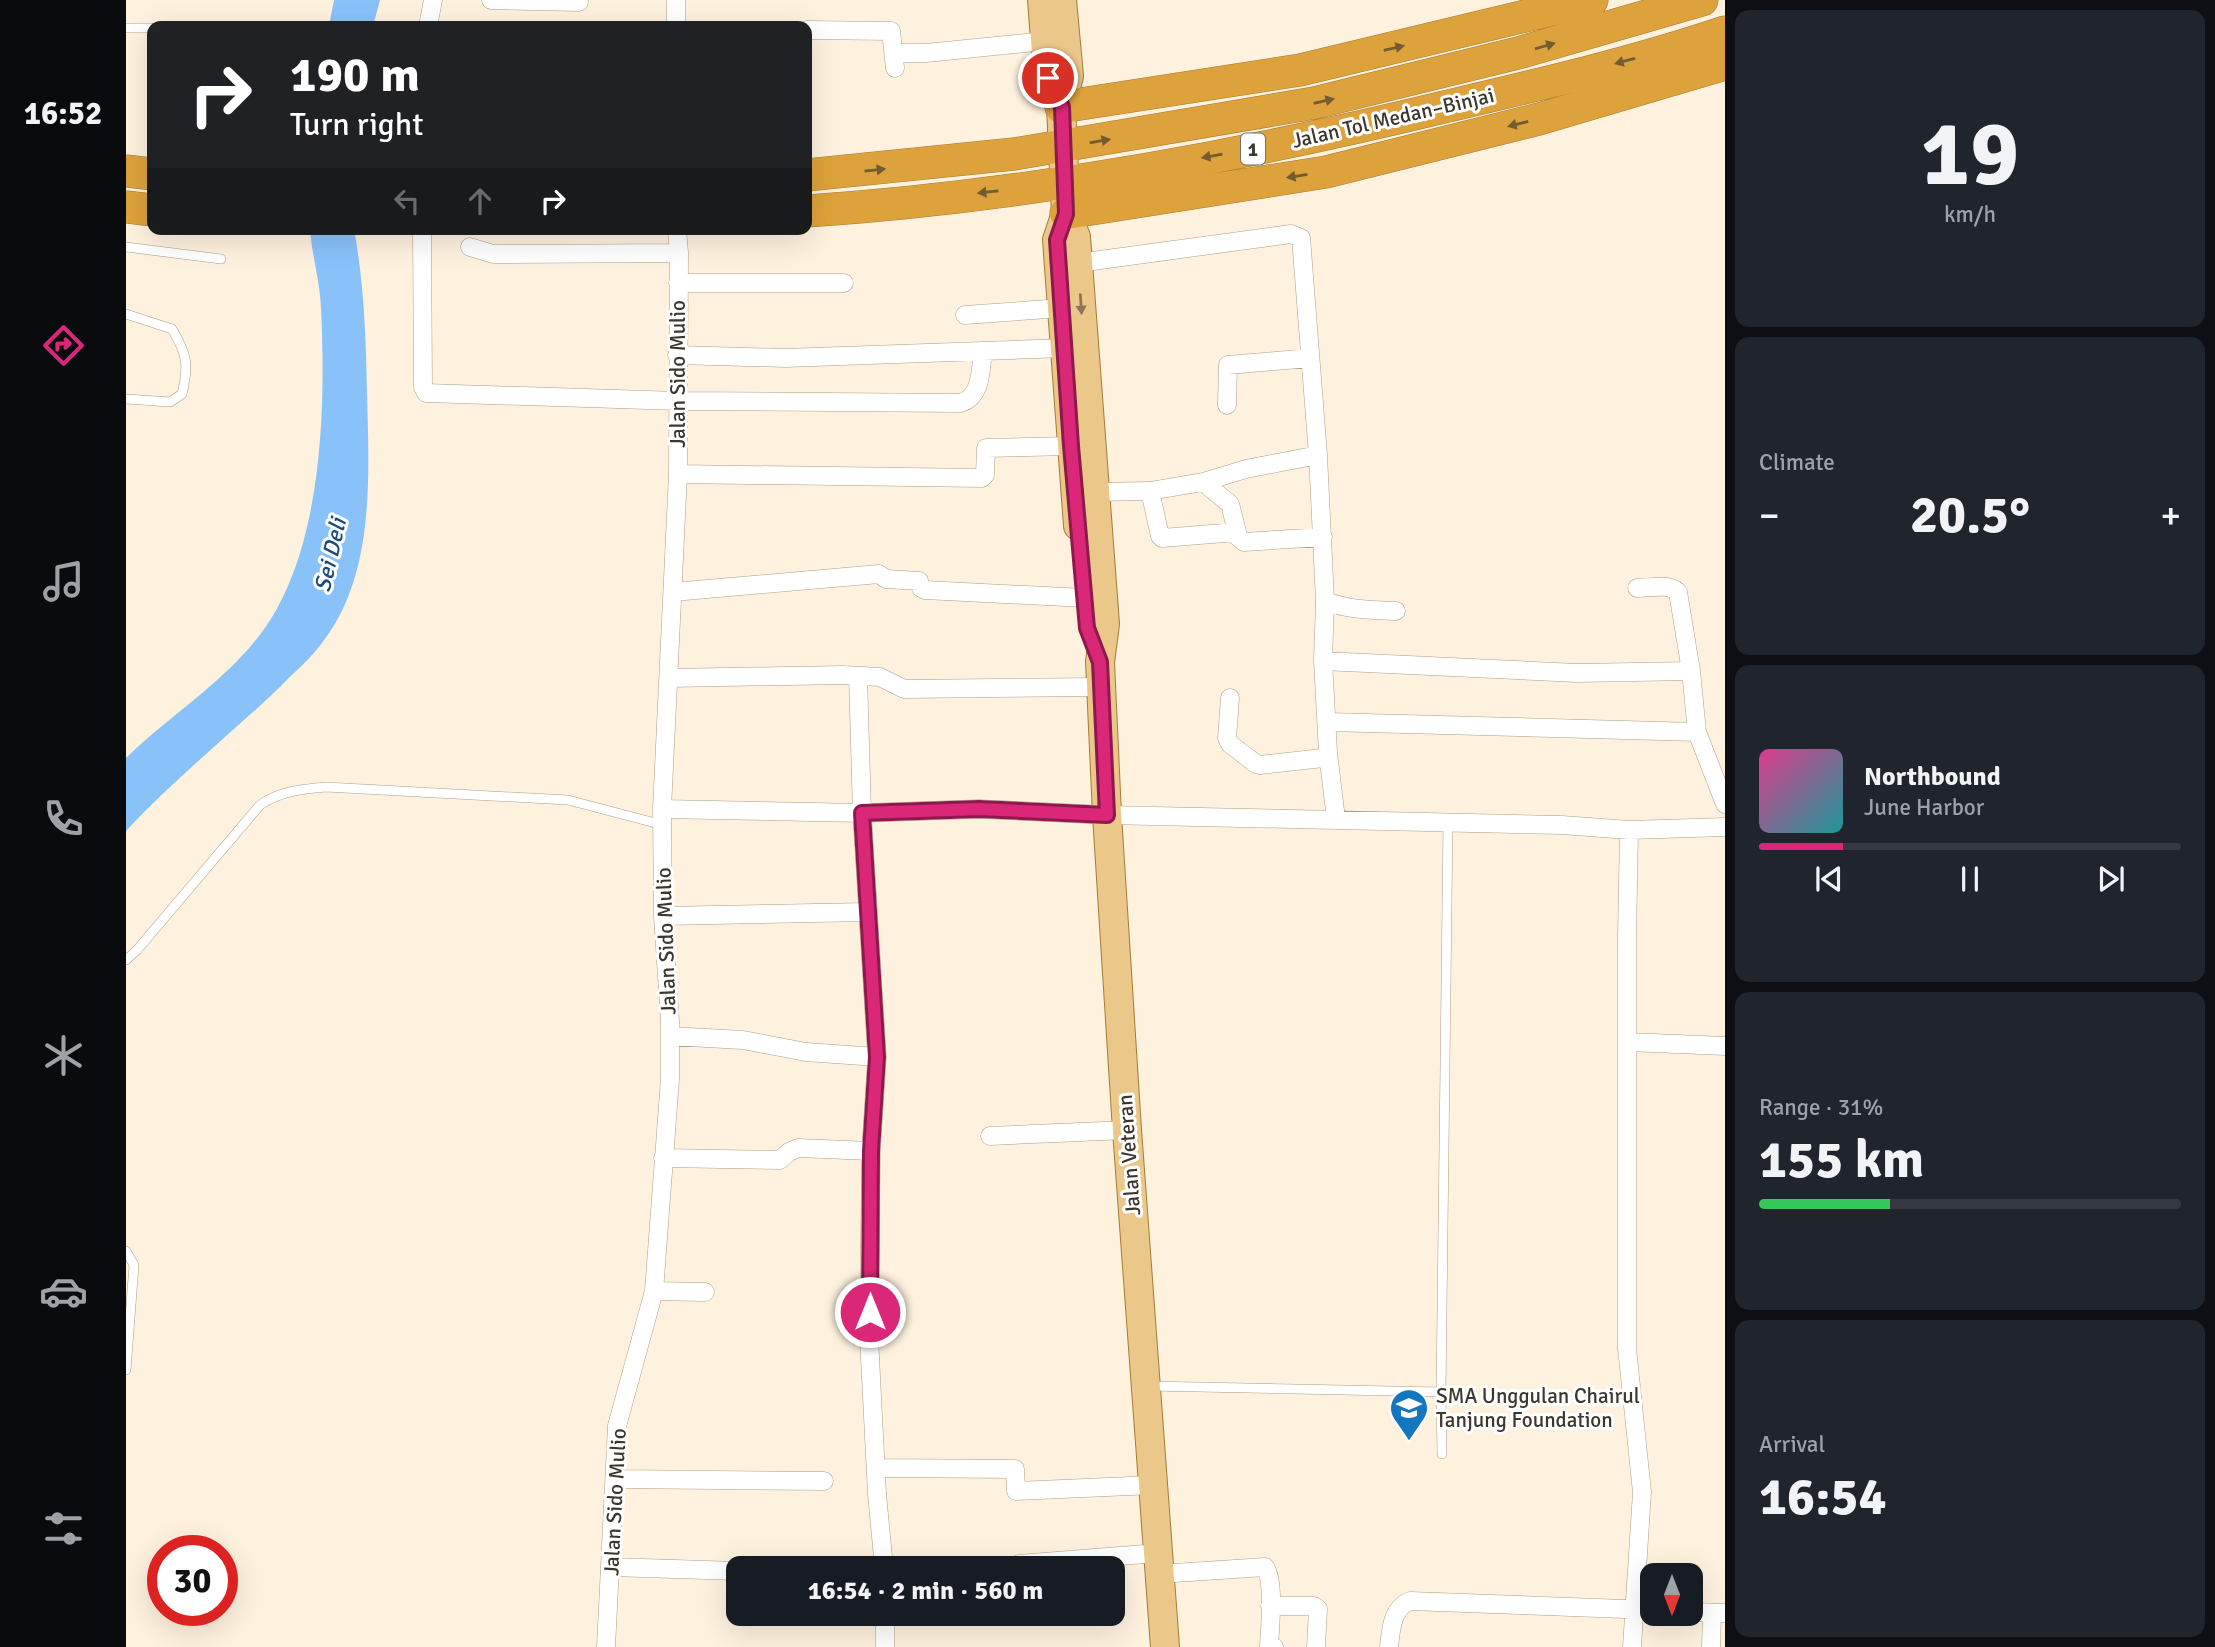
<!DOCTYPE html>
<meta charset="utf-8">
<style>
body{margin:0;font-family:Signika,sans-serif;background:#20242c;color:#f1f3f6;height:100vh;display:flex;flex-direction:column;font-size:26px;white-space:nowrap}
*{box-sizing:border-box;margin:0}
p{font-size:23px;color:#9ea1a6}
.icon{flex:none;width:38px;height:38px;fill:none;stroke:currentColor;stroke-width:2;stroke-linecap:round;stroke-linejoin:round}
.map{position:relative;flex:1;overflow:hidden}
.drawer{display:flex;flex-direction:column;gap:10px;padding:10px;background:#0d0f14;width:490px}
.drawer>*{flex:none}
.banner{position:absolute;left:21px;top:21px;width:665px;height:214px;border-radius:14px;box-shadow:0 7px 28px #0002;background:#202124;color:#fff;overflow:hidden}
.needle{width:46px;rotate:180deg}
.buttons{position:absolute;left:1514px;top:1563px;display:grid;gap:14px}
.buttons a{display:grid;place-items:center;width:63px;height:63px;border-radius:14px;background:#171b24;box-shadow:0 7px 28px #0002;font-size:35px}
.speed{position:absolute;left:21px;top:1535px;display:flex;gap:14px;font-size:35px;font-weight:700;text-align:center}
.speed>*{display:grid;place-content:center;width:91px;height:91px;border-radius:50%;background:#171b24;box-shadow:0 7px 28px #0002;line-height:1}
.speed .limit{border:10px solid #d22;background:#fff;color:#111}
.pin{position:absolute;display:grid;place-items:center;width:60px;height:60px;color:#fff;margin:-30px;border:4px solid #fff;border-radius:50%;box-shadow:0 2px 7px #0007}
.me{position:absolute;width:77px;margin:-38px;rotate:0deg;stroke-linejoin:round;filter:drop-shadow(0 0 5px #0008)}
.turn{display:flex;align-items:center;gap:24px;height:147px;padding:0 28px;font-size:32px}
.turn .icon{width:91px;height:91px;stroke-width:2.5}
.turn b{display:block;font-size:49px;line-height:60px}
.lanes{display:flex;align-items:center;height:66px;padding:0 28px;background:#0003;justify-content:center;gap:35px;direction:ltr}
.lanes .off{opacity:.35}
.big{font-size:52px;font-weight:700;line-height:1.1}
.drawer .widget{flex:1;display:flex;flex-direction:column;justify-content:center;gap:10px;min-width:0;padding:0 24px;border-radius:14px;background:#20242c}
.drawer .dial{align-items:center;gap:0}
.dial b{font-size:91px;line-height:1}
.song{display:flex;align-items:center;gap:21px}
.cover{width:84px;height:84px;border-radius:10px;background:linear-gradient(135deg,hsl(330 70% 55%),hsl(180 70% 35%))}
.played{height:7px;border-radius:4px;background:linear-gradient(90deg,#db2777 20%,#363941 20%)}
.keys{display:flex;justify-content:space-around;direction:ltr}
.heat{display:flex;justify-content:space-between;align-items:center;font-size:38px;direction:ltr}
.charge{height:10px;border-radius:5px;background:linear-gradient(90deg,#34c759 31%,#363941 0)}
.trip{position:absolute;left:600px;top:1556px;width:399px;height:70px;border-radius:14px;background:#171b24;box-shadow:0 7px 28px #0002;font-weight:700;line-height:70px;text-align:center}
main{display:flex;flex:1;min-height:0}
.menu{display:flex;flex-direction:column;width:126px;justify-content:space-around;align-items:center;background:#090b0e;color:#9ea1a6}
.menu .icon{width:49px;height:49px}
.menu .on{color:#db2777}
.menu b{font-size:32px;color:#f1f3f6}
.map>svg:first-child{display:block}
.water{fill:#89c2f9}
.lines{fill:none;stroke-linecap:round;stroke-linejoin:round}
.service-casing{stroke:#ac9e88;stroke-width:10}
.minor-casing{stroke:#ac9e88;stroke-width:19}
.primary-casing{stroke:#a57c36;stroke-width:30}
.motorway-casing{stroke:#a57c36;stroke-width:33}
.service{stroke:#fff;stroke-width:9}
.minor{stroke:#fff;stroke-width:18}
.primary{stroke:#ebc789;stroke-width:28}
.motorway{stroke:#dda23b;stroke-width:32}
.oneway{fill:#745c31}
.oneway2{fill:#8b7756}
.route-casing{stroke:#8e194d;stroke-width:18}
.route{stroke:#db2777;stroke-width:12}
.labels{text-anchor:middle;stroke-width:6;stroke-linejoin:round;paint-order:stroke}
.shield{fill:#fff;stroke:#76726b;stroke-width:2}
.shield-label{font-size:19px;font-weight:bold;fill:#3c362c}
.street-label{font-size:21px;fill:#3c362c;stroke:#fff}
.poi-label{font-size:21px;fill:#3c362c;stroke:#fff;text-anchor:start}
.water-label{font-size:23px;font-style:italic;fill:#184b77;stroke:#fff}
</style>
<main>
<nav class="menu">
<b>16:52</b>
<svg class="icon on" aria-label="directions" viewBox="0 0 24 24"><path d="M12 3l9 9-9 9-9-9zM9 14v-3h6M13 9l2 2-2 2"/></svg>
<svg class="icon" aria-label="music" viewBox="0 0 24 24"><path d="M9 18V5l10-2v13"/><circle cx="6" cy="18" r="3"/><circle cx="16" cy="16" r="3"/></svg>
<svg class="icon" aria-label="phone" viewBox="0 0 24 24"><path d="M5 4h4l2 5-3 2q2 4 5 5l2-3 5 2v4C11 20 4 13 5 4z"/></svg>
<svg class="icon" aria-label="climate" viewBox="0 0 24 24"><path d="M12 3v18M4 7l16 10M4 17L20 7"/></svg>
<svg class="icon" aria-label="car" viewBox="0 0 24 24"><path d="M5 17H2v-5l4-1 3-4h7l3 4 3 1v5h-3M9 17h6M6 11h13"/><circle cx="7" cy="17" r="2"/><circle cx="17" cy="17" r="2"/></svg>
<svg class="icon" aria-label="filters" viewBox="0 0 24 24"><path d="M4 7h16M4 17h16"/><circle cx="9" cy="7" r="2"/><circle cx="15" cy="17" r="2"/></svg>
</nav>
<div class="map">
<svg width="1599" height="1647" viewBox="0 0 1599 1647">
<rect width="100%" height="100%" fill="#fef1de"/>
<path class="water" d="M208,0h46l-7,26h-44z
M184,229h44c10,54 12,109 13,164 2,84 9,186 -49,255 -11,14 -25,25 -37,38 -51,49 -107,93 -155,145v-73c43,-42 96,-74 133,-122 64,-82 67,-228 62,-328 -1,-26 -9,-52 -11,-79z"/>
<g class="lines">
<defs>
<path id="service" d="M0,28h26
M0,247l95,12
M0,314l46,15c15,25 17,36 10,65l-12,8 -44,-3
M0,960l11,-10 123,-145c20,-14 43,-16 66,-18l242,13 95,25
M0,1251l8,14 -8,105
M1022,1386l293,6 7,-570
M1315,1392l1,62"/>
<path id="minor" d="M365,0l88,2
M550,0v26
M302,26l5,-26
M681,30l84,1 4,37
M769,53h31l119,-12
M296,229l1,158 3,6 252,8 283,2c21,-7 19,-32 22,-51
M344,247l23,7 186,-1
M952,263l213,-29 10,4 17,217 7,146c24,9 46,9 71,10
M552,283h166
M839,315l97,-7
M551,355l108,3 279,-10
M1101,405l1,-40 82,-7
M552,474l304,4 3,-3 1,-27 85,-2
M1077,482l27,22 7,28
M1024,491l10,45 2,2 75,-6 1,5 6,5 79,-5
M969,492l55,-1 53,-9 43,-13 72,-14
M1511,588c13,0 31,-5 41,4l13,79 6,61 28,72
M547,592l206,-18 7,5 33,2 2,7 4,2 160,8
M1197,661l2,-60
M732,676l4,137 15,244 -6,94 -2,187 8,156 7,74
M544,678l173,-3 37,2 24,12 197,-2
M1104,698l-3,40 3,6 26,20 4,1 63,-7 5,-5 -5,-92 254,12 114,-2
M1202,722l369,10
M1202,753l8,66
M536,809l200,4 117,-4 128,6 455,10 67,5 96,-3
M1503,830l-2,108v410l15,144 -10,155
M537,916l205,-4
M544,1036l73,4 63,12 71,5
M1502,1042l97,4
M864,1136l137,-6
M537,1158l117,2 9,-8 9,-4 73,3
M528,1291l51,1
M750,1468l139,1 1,22 137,-6
M489,1479l209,2
M485,1567l127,4
M887,1568l6,-4 139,-11
M1033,1574l106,-7c10,15 5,60 4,79l5,1
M1144,1606h44l4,3 -2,38
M1564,1612l35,1
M759,1614v33
M480,1647l11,-221 37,-135 16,-212v-58l-7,-105 -1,-107 16,-335 1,-221 -2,-24
M1263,1647c2,-18 3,-39 21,-46l242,9
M1585,1647l1,-34"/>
<path id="primary" d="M916,0l6,78 13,29
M936,0l7,76 -8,31 5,106 -9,27 21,286
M940,213l10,24 2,26 27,361 -5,38 7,153 20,315 38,517"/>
<path id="motorway" d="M935,107l239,-37 292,-70
M0,171l26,3
M681,175l207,-21 300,-51 204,-50 184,-53
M0,207l26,3
M681,211c211,-14 431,-54 637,-104 94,-22 189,-44 281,-75
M940,213l260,-41 213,-53 186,-55"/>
</defs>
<use href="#service" class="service-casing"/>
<use href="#minor" class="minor-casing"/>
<use href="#primary" class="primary-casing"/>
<use href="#motorway" class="motorway-casing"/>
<use href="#service" class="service"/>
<use href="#minor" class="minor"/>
<use href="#primary" class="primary"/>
<use href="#motorway" class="motorway"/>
</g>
<defs><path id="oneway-solid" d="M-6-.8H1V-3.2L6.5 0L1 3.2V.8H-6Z" transform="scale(1.75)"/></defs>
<g class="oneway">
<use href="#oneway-solid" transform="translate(1419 46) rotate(-16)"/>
<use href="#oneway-solid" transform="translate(1268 48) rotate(-13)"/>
<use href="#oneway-solid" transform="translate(1499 61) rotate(165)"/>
<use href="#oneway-solid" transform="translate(1198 101) rotate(-13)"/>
<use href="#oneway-solid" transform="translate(1392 124) rotate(166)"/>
<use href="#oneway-solid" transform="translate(974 141) rotate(-10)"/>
<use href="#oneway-solid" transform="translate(1086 156) rotate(170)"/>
<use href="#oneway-solid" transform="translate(749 170) rotate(-6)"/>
<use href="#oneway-solid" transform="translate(1171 176) rotate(171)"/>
<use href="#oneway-solid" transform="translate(862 192) rotate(174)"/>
</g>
<use class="oneway2" href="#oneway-solid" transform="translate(955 304) rotate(86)"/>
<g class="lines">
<defs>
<path id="route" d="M744,1312l1,-161 6,-94 -15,-244 117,-4 128,6 -7,-153 -13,-34 -16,-182 -14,-206 9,-26 -4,-107 -14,-29"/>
</defs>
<use href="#route" class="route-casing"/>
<use href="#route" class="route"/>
</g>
<defs>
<symbol id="school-pin" viewBox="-11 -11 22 30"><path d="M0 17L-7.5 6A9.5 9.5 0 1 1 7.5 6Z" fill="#1276c1" stroke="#fff"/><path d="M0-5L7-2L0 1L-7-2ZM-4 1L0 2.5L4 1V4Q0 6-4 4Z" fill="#fff"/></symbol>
</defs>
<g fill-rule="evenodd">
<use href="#school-pin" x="1261" y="1386" width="44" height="60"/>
</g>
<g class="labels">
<rect class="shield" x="1115" y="133.5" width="24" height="31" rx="5"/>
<g class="shield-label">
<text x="1127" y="156">1</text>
</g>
<g class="street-label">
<text transform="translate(1267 118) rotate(-13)" y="7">Jalan Tol Medan–Binjai</text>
<text transform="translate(552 374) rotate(-90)" y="7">Jalan Sido Mulio</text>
<text transform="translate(540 941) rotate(-92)" y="7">Jalan Sido Mulio</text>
<text transform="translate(1003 1155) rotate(-94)" y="7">Jalan Veteran</text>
<text transform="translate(489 1502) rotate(-87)" y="7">Jalan Sido Mulio</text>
</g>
<g class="poi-label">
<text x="1310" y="1403">SMA Unggulan Chairul<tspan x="1310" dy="24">Tanjung Foundation</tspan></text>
</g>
<g class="water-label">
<text transform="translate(204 555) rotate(-77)" y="8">Sei Deli</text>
</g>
</g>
</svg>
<div class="buttons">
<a><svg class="needle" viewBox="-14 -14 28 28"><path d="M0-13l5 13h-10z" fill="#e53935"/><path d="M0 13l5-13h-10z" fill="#9ea1a6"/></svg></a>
</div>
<div class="speed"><div class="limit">30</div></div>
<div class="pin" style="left:922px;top:78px;background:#d93025"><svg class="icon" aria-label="arrive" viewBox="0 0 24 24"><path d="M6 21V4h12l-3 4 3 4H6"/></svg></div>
<svg class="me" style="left:744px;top:1312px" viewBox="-20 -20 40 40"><circle r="17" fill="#db2777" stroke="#fff" stroke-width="3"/><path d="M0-11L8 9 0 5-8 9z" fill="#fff"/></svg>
<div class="trip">16:54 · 2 min · 560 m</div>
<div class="banner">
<div class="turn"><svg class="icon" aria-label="right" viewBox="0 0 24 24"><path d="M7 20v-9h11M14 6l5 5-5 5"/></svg><div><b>190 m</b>Turn right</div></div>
<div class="lanes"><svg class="icon off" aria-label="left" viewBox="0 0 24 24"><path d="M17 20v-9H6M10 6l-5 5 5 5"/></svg><svg class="icon off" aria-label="ahead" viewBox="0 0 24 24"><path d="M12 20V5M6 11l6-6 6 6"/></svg><svg class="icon" aria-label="right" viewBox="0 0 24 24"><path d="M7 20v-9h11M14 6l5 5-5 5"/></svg></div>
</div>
</div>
<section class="drawer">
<div class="widget dial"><b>19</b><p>km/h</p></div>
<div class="widget"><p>Climate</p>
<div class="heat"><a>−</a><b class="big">20.5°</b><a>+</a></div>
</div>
<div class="widget">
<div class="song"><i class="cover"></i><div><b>Northbound</b><p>June Harbor</p></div></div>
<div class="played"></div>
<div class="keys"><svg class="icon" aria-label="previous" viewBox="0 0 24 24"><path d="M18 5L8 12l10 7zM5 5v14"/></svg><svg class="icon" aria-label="pause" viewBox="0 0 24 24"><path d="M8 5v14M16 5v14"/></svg><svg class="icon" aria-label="next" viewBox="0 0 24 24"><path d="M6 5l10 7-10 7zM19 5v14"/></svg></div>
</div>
<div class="widget"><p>Range · 31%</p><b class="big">155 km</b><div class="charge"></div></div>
<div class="widget"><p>Arrival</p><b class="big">16:54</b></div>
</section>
</main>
